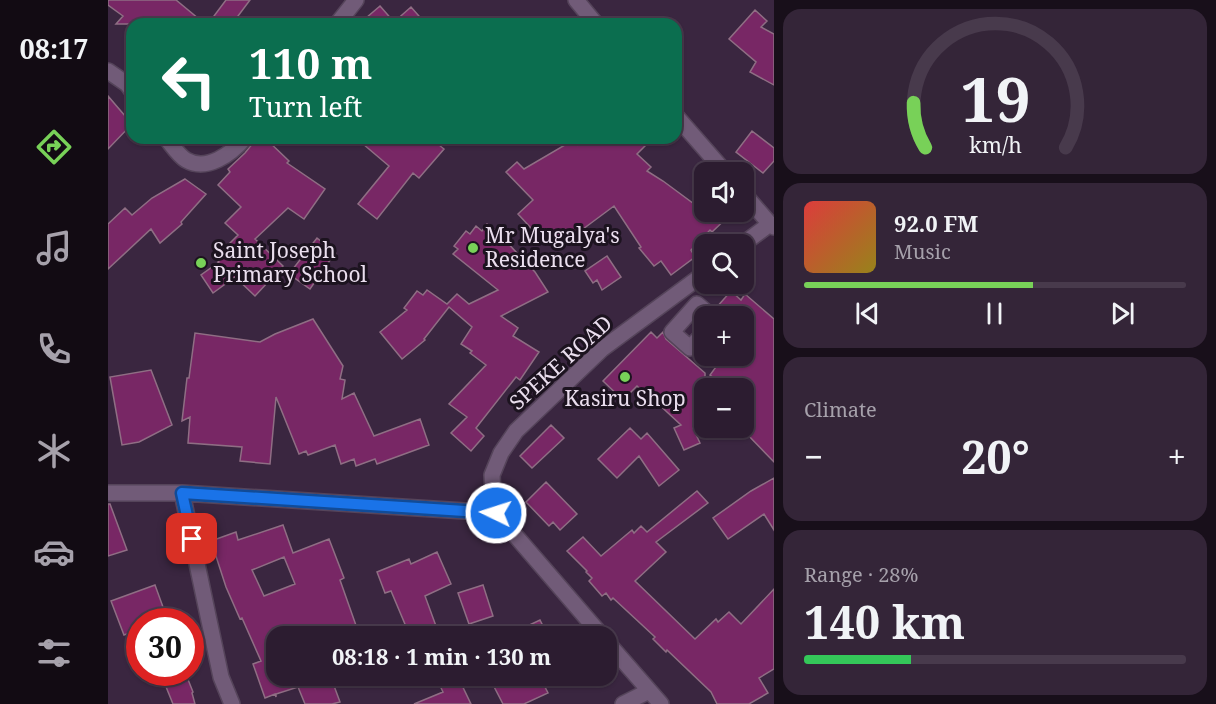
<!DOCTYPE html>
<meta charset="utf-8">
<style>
body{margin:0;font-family:"Noto Serif",serif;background:#342538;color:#f1f3f6;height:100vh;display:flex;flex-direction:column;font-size:22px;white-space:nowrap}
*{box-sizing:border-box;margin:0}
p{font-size:20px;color:#a6a1ab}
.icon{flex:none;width:33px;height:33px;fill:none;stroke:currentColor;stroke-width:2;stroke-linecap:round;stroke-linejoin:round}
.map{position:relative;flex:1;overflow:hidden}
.panel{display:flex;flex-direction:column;gap:9px;padding:9px;background:#180f1a;width:442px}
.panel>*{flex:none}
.guide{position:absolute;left:18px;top:18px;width:556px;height:126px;border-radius:18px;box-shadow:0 2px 4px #0004,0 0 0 2px #483a4c;background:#0b6e4f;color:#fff;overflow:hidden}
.controls{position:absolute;left:586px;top:162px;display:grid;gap:12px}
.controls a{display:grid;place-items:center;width:60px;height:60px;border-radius:12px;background:#2c1c30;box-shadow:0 2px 4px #0004,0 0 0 2px #483a4c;font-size:30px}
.speed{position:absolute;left:18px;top:608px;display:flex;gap:12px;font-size:30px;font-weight:700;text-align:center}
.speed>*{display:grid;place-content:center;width:78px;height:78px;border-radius:50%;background:#2c1c30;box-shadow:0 2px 4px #0004,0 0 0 2px #483a4c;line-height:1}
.speed .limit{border:9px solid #d22;background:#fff;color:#111}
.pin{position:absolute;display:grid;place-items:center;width:51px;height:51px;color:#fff;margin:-26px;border-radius:12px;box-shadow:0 3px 9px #0006}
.me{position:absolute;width:66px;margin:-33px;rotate:274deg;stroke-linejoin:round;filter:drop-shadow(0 0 4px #0008)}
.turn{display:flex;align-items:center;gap:21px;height:126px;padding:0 24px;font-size:27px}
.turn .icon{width:78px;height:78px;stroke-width:2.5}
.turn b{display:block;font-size:42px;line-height:51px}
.big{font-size:45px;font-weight:700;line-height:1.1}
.panel .card{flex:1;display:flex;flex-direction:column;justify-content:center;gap:9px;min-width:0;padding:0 21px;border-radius:18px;background:#342538}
.panel .dial{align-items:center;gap:0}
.dial svg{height:156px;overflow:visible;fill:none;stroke:#483a4c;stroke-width:7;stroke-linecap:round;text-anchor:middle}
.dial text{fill:#f1f3f6;stroke:none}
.song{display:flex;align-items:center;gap:18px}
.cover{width:72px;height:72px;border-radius:9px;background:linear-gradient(135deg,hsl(0 70% 55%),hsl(50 70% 35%))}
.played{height:6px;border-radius:3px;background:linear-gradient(90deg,#78d158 60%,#483a4c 60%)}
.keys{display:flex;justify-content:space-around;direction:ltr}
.heat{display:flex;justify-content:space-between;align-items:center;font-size:33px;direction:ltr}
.charge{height:9px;border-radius:4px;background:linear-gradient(90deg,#34c759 28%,#483a4c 0)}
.trip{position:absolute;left:158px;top:626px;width:351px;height:60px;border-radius:18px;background:#2c1c30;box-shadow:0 2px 4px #0004,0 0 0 2px #483a4c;font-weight:700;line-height:60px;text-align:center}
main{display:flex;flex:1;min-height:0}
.tabs{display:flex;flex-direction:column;width:108px;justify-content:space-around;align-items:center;background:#120b13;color:#a6a1ab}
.tabs .icon{width:42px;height:42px}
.tabs .current{color:#78d158}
.tabs b{font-size:27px;color:#f1f3f6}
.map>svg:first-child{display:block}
.building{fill:#782765;stroke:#8f6e84;stroke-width:1.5;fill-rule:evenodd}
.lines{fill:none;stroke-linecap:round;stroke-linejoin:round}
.minor-casing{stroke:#55445a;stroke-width:18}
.minor{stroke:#715b78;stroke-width:15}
.route-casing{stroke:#114b97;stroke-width:15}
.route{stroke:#1a73e8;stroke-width:10}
.poi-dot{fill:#78d158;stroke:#1c131f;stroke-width:2}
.labels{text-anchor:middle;stroke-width:6;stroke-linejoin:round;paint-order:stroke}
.poi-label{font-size:21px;fill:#eadeee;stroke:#1c131f;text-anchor:start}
.street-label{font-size:21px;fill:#eadeee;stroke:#1c131f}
</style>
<main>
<nav class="tabs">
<b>08:17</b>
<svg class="icon current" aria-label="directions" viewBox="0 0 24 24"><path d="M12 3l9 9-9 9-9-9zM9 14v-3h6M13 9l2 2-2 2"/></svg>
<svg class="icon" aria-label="music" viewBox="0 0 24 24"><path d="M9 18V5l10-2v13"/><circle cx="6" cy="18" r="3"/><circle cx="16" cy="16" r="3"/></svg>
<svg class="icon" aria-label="phone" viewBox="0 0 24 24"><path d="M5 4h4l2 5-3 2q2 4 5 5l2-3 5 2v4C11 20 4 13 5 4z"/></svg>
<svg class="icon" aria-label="climate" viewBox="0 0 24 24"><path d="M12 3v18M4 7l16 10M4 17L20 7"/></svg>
<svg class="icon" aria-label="car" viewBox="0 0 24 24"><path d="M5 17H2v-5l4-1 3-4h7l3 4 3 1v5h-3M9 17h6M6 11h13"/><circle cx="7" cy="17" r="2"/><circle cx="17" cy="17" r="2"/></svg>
<svg class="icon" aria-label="filters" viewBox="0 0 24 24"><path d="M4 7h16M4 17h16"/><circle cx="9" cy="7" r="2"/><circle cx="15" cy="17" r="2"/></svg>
</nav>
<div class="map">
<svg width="666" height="704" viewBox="0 0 666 704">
<rect width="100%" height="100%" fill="#3a2640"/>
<path class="building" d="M0,0h68l29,24h-89l7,-8 -15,-11z
M118,0h24l-18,24h-24z
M272,6l14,16 17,-15 15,17h-67z
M647,10l12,11 -6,6 13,7v51l-24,-13 6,-10 -27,-23z
M0,96l24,28 -24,25z
M644,131l22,17v13l-11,12 -27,-21z
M149,138h8l24,23 -2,2 38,26 -21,30 -16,-11 -33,31 28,27 -28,30 -20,-19 -22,16 -12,-18 18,-13 -4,-4 23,-23 -13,-12 16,-16 -23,-22 12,-13 -2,-3 17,-16z
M248,138h89l-6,7 5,4 -25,29 -6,-5 -36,46 -19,-15 31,-38z
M477,138h68l-16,16 14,13 -4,4 16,10 42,31h28l-21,20 -2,-2 -19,20 4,7 -24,18 -10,-14 -7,5 -15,-18 2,-1 -27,-41 -35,26 1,1 -12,10 -11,6 -10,-12 -4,4 -25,-27 15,-14 -27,-28 11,-10 7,7 51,-30 3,6z
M77,179l21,15 -25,28 1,2 -22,19 -9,-14 -43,40v-45l17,-16 7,7 20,-17z
M379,224l13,11 35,37 13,20 -47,24 17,12 -5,8 26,16 -19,28 -4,-3 -40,51 8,8 -13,15 -20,-18 16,-16 -18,-13 37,-39 -16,-12 2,-2 -11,-7 11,-17 -23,-20 -25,32 1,1 -23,19 -22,-27 27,-22 -3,-2 13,-17 6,4 4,-5 20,14 10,-10 12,10 29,-14 -45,-36 5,-5 -4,-3 12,-15 4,3 6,-8 6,5z
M209,238l19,15 -18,22 1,1 -9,13 -21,-15z
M499,256l14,21 -19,13 -5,-10 -4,3 -8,-12z
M623,291l10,9 4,-6 29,25v143l-30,-31v-43h-16l-18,-13 14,-19h20v-40h-23l-1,-4 -4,-4z
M205,319l30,47 -3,13 5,1 -3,19 12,-6 20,43 46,-17 9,26 -52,19 -2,-5 -19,7 -2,-7 -13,5 -6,-19 -27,10 -2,-4 -7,3 -23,-57 -6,67 -30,-3 2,-14 -54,-4 2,-26 -8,4 5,-43h2l6,-45 65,9 15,-8z
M543,332l6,6 6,-6 3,7 39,34v46l-12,9 7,15 -16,7 -10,-22 7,-3 -27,-25 -1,1 -16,-15 -14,14 -20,-19z
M43,370l21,55 -33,17 -17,3 -12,-68z
M443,425l13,13 -32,30 -12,-12z
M522,428l11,11 6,-6 32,37 -20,16 -20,-30 -22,22 -19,-19z
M666,478v52l-10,-16 -36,25 -15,-21 38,-27z
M438,482l31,32 -17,16 -7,-8 -4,4 -23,-24z
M589,491l11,12 -52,39 10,10 -31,29 60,58 21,-20 2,3 11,-10 12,12 33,-35v80l-15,9 9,15 -19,11h-32l-6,-12 -44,-42 -1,2 -13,-13 2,-2 -42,-39 -2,2 -5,-7 -4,3 -13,-15 3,-3 -6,-6 1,-1 -20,-20 16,-14 18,19 31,-26 2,3 7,-7 6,6z
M0,504h2l17,46 -19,6z
M175,525l10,28 36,-14 15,39 -4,2 18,51 -13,5h-69v39h54l10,27 -8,2h-27l-7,-17 -22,7v3l-1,-3 -10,4 -12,-34 8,-3 -19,-43 -2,1 -14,-32 -15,-46 25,-9 2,8zM176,557l11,27 -31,12 -12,-26z
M329,552l14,32 -26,12 11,30 -26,10 -19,-45 -6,2 -8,-21 32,-13 2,5z
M47,585l8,22 -11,4 4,10h-16v8l-16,6 -13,-34z
M375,585l10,31 -24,8 -11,-31z
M432,620l8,16h-42z
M52,672h25l8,20 -1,1 3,11h-22z
M327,675h22l14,29h-57l29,-12z
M380,675h84l-27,12 3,6 -24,11h-21z"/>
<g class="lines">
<defs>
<path id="minor" d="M468,0l20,24
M229,24l19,-24
M0,71l19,13 5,7
M568,116l49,56
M58,138c6,7 12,17 20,22 21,12 45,-6 59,-22
M636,194l26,30
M635,244l27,-20 4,3
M597,332l-15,16 -18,-16 25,-28 14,12
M0,493h74l314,20 106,123
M74,493l39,184 11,27
M388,513l-3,-19 -1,-19 9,-22 15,-22 86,-82 103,-76
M498,641l55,63
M515,704l26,-13"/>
</defs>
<use href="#minor" class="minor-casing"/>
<use href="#minor" class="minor"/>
</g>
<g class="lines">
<defs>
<path id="route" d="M84,539l-10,-46 314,20"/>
</defs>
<use href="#route" class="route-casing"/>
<use href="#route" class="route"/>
</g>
<g class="poi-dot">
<circle cx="365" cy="248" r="6"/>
<circle cx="93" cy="263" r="6"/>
<circle cx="517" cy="377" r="6"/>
</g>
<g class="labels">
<g class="poi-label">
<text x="377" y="243">Mr Mugalya's<tspan x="377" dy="24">Residence</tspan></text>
<text x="105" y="258">Saint Joseph<tspan x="105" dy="24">Primary School</tspan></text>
<text x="517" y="406" text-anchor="middle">Kasiru Shop</text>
</g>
<g class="street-label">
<text transform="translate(453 363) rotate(-42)" y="7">SPEKE ROAD</text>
</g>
</g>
</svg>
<div class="controls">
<a><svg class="icon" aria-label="sound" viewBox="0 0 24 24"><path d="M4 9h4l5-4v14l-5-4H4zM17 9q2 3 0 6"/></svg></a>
<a><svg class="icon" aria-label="search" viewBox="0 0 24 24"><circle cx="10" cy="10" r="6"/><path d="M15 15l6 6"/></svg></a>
<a>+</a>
<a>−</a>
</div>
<div class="speed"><div class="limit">30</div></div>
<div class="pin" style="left:84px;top:539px;background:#d93025"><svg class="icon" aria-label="arrive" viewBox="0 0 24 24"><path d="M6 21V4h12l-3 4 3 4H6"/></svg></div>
<svg class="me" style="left:388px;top:513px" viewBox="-20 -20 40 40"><circle r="17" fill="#1a73e8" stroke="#fff" stroke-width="3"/><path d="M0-11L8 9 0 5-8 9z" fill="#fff"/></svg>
<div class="trip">08:18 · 1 min · 130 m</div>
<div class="guide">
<div class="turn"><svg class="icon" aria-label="left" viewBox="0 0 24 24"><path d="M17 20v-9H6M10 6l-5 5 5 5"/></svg><div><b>110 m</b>Turn left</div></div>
</div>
</div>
<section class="panel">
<div class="card dial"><svg viewBox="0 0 100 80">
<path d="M14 69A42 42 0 1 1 86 69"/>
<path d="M14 69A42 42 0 0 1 8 46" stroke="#78d158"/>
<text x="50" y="56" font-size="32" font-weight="700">19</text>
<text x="50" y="72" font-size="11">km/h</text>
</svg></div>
<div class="card">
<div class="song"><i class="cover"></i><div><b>92.0 FM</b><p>Music</p></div></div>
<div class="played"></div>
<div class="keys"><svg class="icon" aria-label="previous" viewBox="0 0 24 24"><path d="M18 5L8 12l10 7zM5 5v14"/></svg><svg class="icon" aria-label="pause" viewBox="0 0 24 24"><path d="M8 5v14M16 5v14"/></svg><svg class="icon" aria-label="next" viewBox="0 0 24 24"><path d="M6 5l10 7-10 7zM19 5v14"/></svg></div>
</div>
<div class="card"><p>Climate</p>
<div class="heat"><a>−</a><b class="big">20°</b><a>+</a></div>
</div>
<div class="card"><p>Range · 28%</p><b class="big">140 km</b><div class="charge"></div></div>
</section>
</main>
